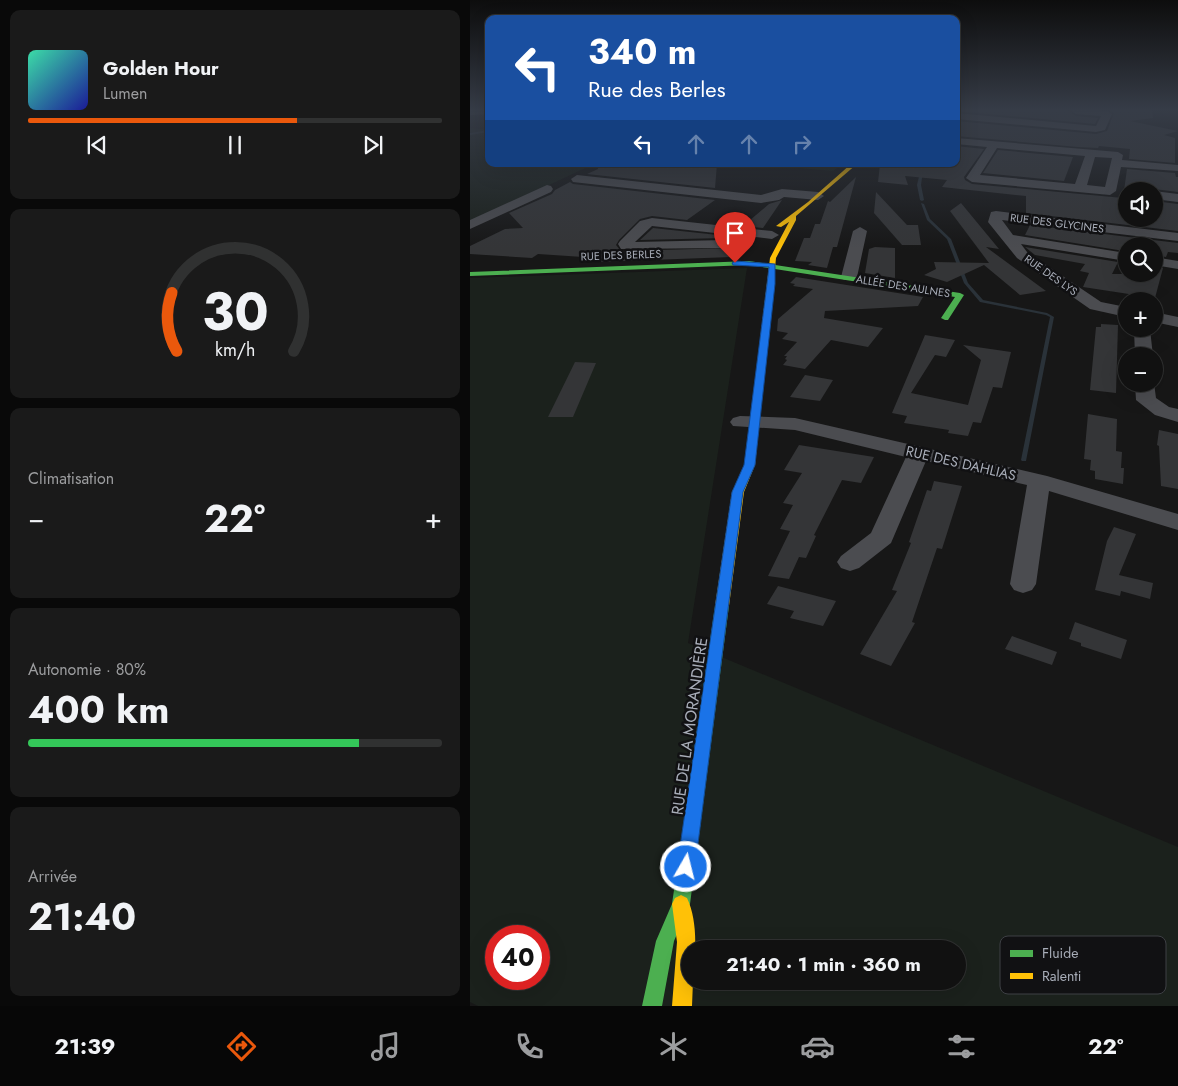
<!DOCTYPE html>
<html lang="fr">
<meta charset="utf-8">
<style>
body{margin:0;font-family:Jost,sans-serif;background:#1a1a1a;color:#f1f3f6;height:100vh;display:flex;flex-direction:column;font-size:19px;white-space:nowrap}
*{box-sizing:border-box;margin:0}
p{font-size:16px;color:#9c9d9f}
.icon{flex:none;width:28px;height:28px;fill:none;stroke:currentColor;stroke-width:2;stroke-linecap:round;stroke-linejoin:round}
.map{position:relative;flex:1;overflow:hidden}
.details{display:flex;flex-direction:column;gap:10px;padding:10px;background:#090909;width:470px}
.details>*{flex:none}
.hud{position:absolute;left:15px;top:15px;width:475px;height:152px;border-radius:10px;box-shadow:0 5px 20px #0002,0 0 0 1px #303131;background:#1a4fa0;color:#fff;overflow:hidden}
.fabs{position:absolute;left:648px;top:182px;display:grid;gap:10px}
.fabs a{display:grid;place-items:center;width:45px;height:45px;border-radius:50%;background:#111;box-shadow:0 5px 20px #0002,0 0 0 1px #303131;font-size:25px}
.speed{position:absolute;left:15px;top:925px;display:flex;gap:10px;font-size:25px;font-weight:700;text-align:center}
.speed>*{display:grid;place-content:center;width:65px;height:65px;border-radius:50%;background:#111;box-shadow:0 5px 20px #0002,0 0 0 1px #303131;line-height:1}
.speed .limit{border:8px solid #d22;background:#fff;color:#111}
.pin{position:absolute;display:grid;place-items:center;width:42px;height:42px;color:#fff;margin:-51px -21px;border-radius:50% 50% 50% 0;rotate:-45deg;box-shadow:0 0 5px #0007}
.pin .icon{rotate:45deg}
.me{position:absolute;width:55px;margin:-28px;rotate:8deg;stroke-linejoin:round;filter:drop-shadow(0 0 4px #0008)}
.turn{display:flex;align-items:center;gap:18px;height:105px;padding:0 20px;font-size:22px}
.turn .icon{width:65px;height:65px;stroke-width:2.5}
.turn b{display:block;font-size:35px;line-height:42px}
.lanes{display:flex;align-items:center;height:48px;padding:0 20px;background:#0003;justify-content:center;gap:25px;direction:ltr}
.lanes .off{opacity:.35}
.big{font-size:38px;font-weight:700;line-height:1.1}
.details .card{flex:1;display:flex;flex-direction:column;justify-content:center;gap:8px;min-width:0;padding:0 18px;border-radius:10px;background:#1a1a1a}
.details .dial{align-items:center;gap:0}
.dial svg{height:130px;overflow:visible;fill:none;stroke:#303131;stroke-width:7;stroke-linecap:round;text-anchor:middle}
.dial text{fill:#f1f3f6;stroke:none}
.song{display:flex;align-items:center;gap:15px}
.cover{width:60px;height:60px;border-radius:8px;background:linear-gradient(135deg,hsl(160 70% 55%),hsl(240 70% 35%))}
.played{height:5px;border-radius:2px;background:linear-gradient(90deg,#ea580c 65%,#303131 65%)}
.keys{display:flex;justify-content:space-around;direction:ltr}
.heat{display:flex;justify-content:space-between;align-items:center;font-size:28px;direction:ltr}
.charge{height:8px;border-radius:4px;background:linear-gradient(90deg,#34c759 80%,#303131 0)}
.trip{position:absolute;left:211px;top:940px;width:285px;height:50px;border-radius:25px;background:#111;box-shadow:0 5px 20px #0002,0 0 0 1px #303131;font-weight:700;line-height:50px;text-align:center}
.menu{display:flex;height:80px;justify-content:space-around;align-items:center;background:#070707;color:#9c9d9f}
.menu .icon{width:35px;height:35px}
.menu .on{color:#ea580c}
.menu b{font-size:22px;color:#f1f3f6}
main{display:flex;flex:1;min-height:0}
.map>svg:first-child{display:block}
.green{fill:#1b211c;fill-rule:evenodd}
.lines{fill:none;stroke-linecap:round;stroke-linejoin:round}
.stream{fill:#2a3239;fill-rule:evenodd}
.building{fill:#343537}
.street{fill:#4b4c50;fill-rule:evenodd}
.fast{fill:#4caf50;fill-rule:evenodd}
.slow{fill:#ffc107;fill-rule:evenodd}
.route{fill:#1a73e8;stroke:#114b97}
.labels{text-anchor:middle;stroke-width:5;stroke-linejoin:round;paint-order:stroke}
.far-street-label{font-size:11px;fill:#a8adb8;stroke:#111113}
.street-label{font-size:14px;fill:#a8adb8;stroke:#111113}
.near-street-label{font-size:16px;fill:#a8adb8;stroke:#111113}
.key{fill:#111113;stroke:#3e4045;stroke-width:1}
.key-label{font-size:14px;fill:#a8adb8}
</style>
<main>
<section class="details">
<div class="card">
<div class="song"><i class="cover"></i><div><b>Golden Hour</b><p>Lumen</p></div></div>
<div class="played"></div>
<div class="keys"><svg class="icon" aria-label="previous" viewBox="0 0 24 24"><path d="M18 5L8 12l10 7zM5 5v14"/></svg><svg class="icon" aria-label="pause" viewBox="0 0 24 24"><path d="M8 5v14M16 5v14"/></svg><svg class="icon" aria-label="next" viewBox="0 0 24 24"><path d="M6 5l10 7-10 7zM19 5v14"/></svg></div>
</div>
<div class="card dial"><svg viewBox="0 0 100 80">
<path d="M14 69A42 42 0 1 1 86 69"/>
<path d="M14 69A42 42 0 0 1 11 33" stroke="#ea580c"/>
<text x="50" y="56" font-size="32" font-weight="700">30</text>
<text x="50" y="72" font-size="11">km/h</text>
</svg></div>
<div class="card"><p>Climatisation</p>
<div class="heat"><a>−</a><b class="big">22°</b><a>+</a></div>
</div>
<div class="card"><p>Autonomie · 80%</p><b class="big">400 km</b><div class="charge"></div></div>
<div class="card"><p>Arrivée</p><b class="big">21:40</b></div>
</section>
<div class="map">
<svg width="708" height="1006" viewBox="0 0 708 1006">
<rect width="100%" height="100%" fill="#171717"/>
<path class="green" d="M0,128l19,2v34h105l-124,58z
M284,164h89l-10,7z
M277,268l-59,375 490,204v159h-700l-8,-4v-724zM26,936h43v43h-43zM220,949h268v32h-268z"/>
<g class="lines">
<path class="stream" d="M19,130v2l-19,3v-2z
M452,164h2l-3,21 3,15 -2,1 -2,-1 -3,-15z
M451,203l3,1 6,15 21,20 17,44 15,17 64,13 7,4 -28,144h-4l-1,-1 29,-143 -4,-2 -66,-13 -16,-19 -17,-44 -20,-19z"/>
</g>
<path class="building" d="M486,109h110l10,7 22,2 -3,6 -139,-13z
M628,109h54l1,9 -23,3 48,10 -14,4 11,3v25l-46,-4 1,-10 -31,-3 -1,2 -20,-1 -122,-11v-15l140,13 11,-3 7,-18 -7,-4z
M486,146l28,3 -20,28 1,3 7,4 151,14 4,-29 48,4 1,4h2v15l-24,-3 -2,2h-26v28h28v-18l24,3v27l-152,-18v-17l-84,-9 5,-7 -42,-4 3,9 -30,-3 2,-18h76z
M528,150l75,7 -9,24 -81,-8z
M128,164h119l-2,24 -128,-14 11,-5z
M386,177l-19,70h-4l-6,21 -19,-3 4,-3 -17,-1 9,-23h6l5,-14h5l8,-23 2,1z
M100,182l3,2 142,16 -28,20 -35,-4 -12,3 -21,21 -3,5 5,6 111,-3v9l-136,5 2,-4 -60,-4 -6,4 -62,-4v-8l35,-17 18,-1 -14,-15 43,-19 3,-4z
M406,192l31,33h11l3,20h-19l-28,-32z
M312,200l-19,28 -20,-2 26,-22z
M491,203l38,46 -13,-2 60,44 -26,4 -36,-30 -37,17 -23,-7 12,-6 -2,-7 55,1 -39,-52z
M560,225l148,18v10l-10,-1 -2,5 -12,-2v-9l-25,-3 -5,8 -99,-16z
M183,228l74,8 -3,2 -84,2z
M405,247l20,1v30l-30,-5 4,-24z
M555,247l93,15 -6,12h42v-7l9,1 -8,30 -72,-11 6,-14 -9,-2 5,-7 -50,-9z
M326,277l127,20 -5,9 -93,5 -1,7 59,10 -15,19 -37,-7 -26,29 -22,-4 4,-5 -2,-1 2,-3h-3l13,-14 -15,-3 6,-6 -11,-2 1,-12 35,-30 -20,-3 2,-2 -5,-1z
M631,324l17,1 -2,68 -26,-3 6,-63h5z
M455,335l30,5 -9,17 -11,-2 -24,38 57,12 13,-45 -18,-15 48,7 -9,36 -9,-1 -12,36 -8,-1 -5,14 -20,-3 1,-3 -45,-7 3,-7 -15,-3z
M105,362l21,1 -23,54h-25z
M335,375l28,5 -13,21 -30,-4z
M618,414l29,5 -1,32 6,1 -1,16h3l-1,16 -28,-5v-8l-5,-1 1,-10 -7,-1z
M689,430l19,4v55l-17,-3 -2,-40 -2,-1z
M329,445l75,12 -13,26 -19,-3 -28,55 2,1 -10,22 -7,-1 -10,22 -21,-3 22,-45 -10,-2 13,-24 -10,-2 19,-30 -18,-3z
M464,481l28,5 -20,63 -5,-1 -25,74 3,1 -24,43 -31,-12 37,-63 -5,-1 19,-47 -2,-1 18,-52 4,1z
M644,527l22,7 -17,41 34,8 -3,16 -29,-8 -1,5 -25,-6 12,-49z
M308,586l58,15 -13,25 -33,-8 4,-7 -27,-7z
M605,622l52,18 -6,19 -40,-13v-3l-12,-4z
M542,636l45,16 -5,13 -47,-16z"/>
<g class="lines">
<path class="street" d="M0,109h19v5l-19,1z
M598,109l39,2 5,3 -7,16 -9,2 -140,-13v-6l140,13 5,-10 -25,-2z
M486,138l162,14 5,3 -1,5 56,5v6l-57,-4 -5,24 -6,4 -138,-13 -6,-4 21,-31 -31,-3zM527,148l88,8 -10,28 -95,-9zM625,157l17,1 -7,29 -18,-2z
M107,175l184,20 21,-6 36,3 6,4 -6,4 -34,-3 -5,3 -18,3 -188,-21 -2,-3z
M77,185l4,1 2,3 -2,3 -81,37v-9z
M684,191l24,3v8l-24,-3z
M526,211l182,22v8l-176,-21 11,15 113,18v8l-105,-17 6,8 74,50 25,5v10l-36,-8 -73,-51 -29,-36 3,-10z
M182,218l120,13 7,4 -7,4 -25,-3 -8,9 -14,3 -104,1 -3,-5 2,-3 20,-20zM182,226l81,9 -8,5 -90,2z
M390,227l7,4 -10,46 -3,3h-10l-3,-3 12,-46z
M684,257l24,4v8l-24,-4z
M684,312l24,5v10l-24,-5z
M664,329h16l3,27h-18z
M684,383l2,15 13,9 9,2v13l-23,-7 -19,-15 -1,-16z
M270,416l55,2 252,58 131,38v16l-129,-39 -13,93 -4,6 -9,3 -9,-3 -4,-6 17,-99 -101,-24 -35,82 -32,25 -9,3 -9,-3 -4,-6 4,-6 30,-23 35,-76 -111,-27 -62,-4 -3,-4 3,-4z"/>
<path class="fast" d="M279,261l211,32 4,2 -16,25h-3l-4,-2 14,-21 -206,-32 -279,11v-4z
M252,601l5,2 2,3 -39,298 -16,37 -12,65h-20l14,-65 16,-37 43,-298 2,-3z"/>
<path class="slow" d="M381,164h6l-61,52v4l-20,38 -21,207 -11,27 -15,114 -2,3h-10l-2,-3 17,-114 13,-27 25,-207 19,-36 -8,5 -5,-1 32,-24z
M211,895l6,3c7,14 9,35 8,51h-5v32h3l-1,25h-20l5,-64 -5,-38 3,-6z"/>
</g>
<linearGradient id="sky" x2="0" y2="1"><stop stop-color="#0d0d0d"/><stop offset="0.44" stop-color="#363c47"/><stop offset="1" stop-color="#363c47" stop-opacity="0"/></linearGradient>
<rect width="708" height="249" fill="url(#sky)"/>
<path class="route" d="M265,261l40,3v20l-20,181 -12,27 -48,375 -3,6 -6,3 -7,-3 -2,-6 55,-375 12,-27 23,-181 2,-17 -36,-2 -1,-2z"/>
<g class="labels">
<g class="far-street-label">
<text transform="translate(587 223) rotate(7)" y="4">RUE DES GLYCINES</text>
<text transform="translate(151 255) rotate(-2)" y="4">RUE DES BERLES</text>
<text transform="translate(581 275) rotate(35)" y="4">RUE DES LYS</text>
<text transform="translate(433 286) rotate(9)" y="4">ALLÉE DES AULNES</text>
</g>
<g class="street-label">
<text transform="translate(491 463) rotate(13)" y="5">RUE DES DAHLIAS</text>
</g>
<g class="near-street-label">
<text transform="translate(219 726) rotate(-82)" y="6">RUE DE LA MORANDIÈRE</text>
</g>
</g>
<rect x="530" y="936" width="166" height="58" rx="8" class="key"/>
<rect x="540" y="950" width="23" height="7" fill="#4caf50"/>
<rect x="540" y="973" width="23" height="6" fill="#ffc107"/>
<g class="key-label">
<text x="572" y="958">Fluide</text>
<text x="572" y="981">Ralenti</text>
</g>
</svg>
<div class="fabs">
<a><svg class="icon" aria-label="sound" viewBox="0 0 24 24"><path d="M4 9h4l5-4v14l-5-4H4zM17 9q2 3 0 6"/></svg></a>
<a><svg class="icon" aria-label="search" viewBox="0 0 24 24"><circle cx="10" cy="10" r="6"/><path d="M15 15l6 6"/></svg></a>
<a>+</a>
<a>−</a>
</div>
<div class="speed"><div class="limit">40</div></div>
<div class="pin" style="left:265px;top:263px;background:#d93025"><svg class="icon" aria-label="arrive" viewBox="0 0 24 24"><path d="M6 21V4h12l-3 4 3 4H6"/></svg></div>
<svg class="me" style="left:216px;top:867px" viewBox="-20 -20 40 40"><circle r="17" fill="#1a73e8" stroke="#fff" stroke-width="3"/><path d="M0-11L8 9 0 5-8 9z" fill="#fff"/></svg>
<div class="trip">21:40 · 1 min · 360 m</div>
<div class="hud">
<div class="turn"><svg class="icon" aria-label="left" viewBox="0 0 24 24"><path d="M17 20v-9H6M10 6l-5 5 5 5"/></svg><div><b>340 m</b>Rue des Berles</div></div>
<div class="lanes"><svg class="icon" aria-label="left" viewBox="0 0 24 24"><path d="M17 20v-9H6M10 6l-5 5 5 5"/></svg><svg class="icon off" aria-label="ahead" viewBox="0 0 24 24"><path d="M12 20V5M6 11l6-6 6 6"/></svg><svg class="icon off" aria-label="ahead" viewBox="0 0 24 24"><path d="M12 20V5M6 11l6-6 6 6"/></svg><svg class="icon off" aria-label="right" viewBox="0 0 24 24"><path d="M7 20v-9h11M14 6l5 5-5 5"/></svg></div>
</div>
</div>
</main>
<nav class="menu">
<b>21:39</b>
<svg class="icon on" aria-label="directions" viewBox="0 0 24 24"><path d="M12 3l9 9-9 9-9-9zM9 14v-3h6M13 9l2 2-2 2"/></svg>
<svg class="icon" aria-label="music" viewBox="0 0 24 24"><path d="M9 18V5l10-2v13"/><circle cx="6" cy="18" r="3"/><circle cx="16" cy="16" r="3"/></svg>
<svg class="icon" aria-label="phone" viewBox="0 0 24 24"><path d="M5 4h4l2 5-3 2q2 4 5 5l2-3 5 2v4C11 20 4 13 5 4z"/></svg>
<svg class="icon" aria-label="climate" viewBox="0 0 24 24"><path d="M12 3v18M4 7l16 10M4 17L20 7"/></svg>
<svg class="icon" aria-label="car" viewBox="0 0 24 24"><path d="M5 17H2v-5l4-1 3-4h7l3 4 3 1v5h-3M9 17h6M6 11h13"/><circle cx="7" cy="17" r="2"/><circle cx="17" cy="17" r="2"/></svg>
<svg class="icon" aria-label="filters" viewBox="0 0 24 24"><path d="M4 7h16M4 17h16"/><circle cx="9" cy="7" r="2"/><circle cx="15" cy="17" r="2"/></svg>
<b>22°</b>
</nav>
